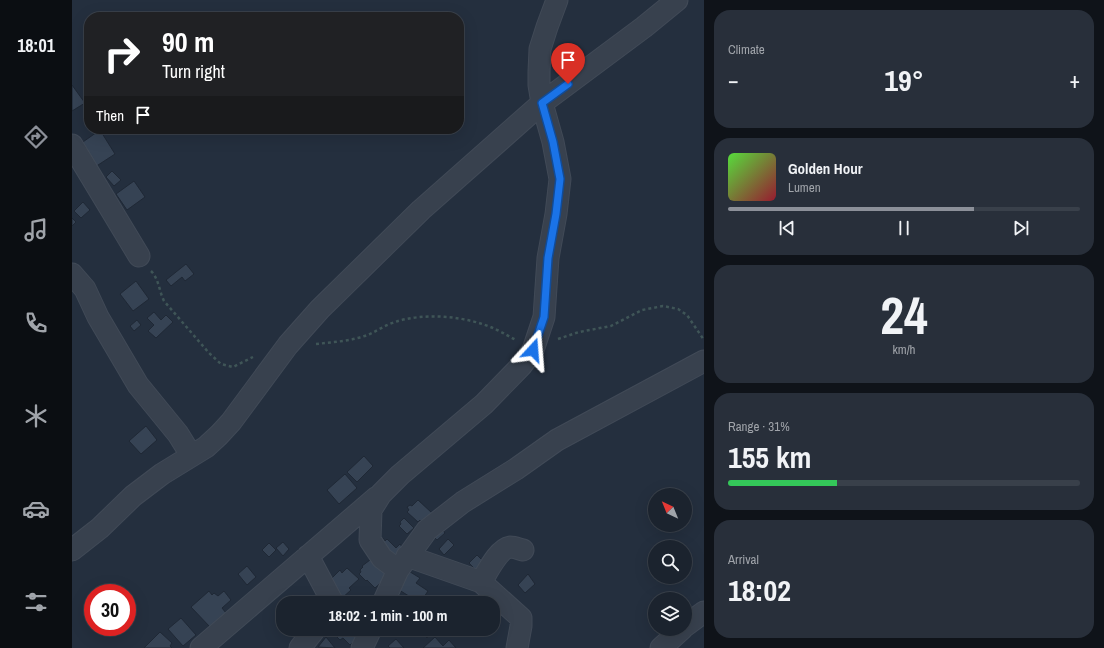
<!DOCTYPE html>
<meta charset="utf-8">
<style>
body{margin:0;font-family:"Archivo Narrow",sans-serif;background:#282f3a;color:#f1f3f6;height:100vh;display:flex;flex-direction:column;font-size:15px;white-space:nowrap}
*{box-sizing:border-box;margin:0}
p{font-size:13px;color:#a0a4aa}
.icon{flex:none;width:22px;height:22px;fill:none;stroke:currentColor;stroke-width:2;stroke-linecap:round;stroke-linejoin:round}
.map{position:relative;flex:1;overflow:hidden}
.drawer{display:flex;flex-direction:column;gap:10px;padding:10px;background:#0f1319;width:400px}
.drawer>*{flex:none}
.hud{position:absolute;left:12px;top:12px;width:380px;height:122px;border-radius:16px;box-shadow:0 4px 16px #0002,0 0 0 1px #39404a;background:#202124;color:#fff;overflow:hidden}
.needle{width:26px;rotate:317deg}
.controls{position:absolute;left:576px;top:488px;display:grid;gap:8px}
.controls a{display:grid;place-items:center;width:44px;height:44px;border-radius:50%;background:#1b232e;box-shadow:0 4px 16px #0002,0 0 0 1px #39404a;font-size:20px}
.speed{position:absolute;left:12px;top:584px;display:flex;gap:8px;font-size:20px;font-weight:700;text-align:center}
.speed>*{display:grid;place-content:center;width:52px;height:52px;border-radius:50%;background:#1b232e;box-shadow:0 4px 16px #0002,0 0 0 1px #39404a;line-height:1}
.speed .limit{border:6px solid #d22;background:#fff;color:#111}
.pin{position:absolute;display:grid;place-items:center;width:34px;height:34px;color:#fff;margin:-41px -17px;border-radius:50% 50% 50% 0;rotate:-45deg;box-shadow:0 0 4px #0007}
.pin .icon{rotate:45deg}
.me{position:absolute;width:44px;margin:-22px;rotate:19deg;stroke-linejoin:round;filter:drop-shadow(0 0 3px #0008)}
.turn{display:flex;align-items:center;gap:14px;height:84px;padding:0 12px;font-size:18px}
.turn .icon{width:52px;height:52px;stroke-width:2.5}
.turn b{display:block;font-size:28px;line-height:34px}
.then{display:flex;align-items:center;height:38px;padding:0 12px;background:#0003;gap:8px;font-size:15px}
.big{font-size:30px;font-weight:700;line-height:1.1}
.drawer .tile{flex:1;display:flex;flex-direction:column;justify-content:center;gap:6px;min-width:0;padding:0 14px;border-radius:16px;background:#282f3a}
.drawer .dial{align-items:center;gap:0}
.dial b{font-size:52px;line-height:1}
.song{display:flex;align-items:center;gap:12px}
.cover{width:48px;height:48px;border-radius:6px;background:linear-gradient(135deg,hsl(110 70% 55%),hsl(350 70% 35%))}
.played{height:4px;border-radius:2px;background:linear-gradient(90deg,#8c9099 70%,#39404a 70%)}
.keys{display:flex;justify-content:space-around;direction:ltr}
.heat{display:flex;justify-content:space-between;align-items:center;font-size:22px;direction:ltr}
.charge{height:6px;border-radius:3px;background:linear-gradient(90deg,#34c759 31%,#39404a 0)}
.trip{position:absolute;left:204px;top:596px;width:224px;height:40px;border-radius:16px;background:#1b232e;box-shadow:0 4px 16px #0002,0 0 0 1px #39404a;font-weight:700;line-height:40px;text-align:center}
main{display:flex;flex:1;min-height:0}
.menu{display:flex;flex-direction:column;width:72px;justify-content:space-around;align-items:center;background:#0b0e12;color:#a0a4aa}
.menu .icon{width:28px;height:28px}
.menu .active{color:#8c9099}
.menu b{font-size:18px;color:#f1f3f6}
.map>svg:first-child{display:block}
.building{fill:#364354;stroke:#1f2835}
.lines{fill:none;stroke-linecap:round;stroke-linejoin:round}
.minor-casing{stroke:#414a57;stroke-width:23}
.path{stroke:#3f5557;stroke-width:2.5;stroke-dasharray:3 3;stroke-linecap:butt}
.minor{stroke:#38414e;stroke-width:21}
.route-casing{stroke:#114b97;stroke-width:10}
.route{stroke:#1a73e8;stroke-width:7}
</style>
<main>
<nav class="menu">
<b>18:01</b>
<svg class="icon active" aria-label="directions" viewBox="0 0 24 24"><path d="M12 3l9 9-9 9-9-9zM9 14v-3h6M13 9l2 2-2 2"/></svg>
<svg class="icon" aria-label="music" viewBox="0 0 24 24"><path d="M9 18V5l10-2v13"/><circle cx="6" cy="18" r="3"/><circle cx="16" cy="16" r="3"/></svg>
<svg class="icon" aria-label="phone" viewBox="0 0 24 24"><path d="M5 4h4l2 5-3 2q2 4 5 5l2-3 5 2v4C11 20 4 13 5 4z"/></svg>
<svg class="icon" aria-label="climate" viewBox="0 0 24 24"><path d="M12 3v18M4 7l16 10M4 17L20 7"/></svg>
<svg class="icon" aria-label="car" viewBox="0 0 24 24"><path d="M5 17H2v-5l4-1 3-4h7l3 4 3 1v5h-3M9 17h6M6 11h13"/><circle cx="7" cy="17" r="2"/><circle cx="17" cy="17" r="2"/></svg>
<svg class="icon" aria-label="filters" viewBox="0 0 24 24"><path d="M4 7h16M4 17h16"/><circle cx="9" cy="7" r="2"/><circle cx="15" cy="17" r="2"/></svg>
</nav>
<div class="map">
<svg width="632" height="648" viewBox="0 0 632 648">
<rect width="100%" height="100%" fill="#242f3e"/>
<path class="building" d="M0,85l13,18 -13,8z
M28,130l15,24 -20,13 -15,-23z
M40,171l9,9 -7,6 -8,-9z
M62,181l11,16 -18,13 -11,-16z
M11,202l7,8 -9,8 -7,-7z
M0,218l4,4 -4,4z
M114,264l8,10 -9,7 -3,-4 -11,9 -5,-6z
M64,281l13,18 -16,12 -13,-17z
M82,312l7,8 5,-5 7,7 -17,16 -8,-7 6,-6 -7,-7z
M65,320l4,5 -7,6 -4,-5z
M74,426l11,14 -16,14 -12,-13z
M292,456l9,10 -16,16 -10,-10z
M273,474l12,14 -18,16 -12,-14z
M346,500l14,13 -10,10 -2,-3 -2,2 -11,-10 2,-2 -2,-3 3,-2 2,1z
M332,518l10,10 -7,6 -8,-8 2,-2 -1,-2z
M369,528l4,5 -8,7 -5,-5z
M311,538l2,3 2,-2 9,9 4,-4 4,6 -13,9 -14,-15z
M376,539l6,6 -10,10 -5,-6z
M211,542l6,7 -6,7 -7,-8z
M197,543l7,7 -7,7 -7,-7z
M405,555l7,7 -8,8 -7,-7z
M298,560l3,3 3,-3 10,14 -1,5 -10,9 -8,-8 -1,1 -7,-7 2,-2 -1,-2 3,-3 -1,-1z
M175,566l9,11 -9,8 -9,-11z
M275,568l12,11 -10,9 2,2 -10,9 -15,-15 14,-14 2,3z
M335,570l13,8 -4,5 12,8 -8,12 -24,-15z
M456,574l7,10 -10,9 -7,-8z
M137,591l3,4 2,-2 4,3 6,-5 7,9 -9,8 4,5 -16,14 -19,-20z
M421,615l3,4 -1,1 1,2 -3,3z
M109,618l15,17 -13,11 -15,-17z
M267,629h21l-1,7 -9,9 -7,-7 -3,2 -5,-5z
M344,629h10l4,5 -3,4 -5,-5 -1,1z
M88,632l12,11 -2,3 2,2h-28z
M254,637l9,11 -17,-1z
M363,637l8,9 6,-6 7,8h-33z
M324,639l8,9h-14l-2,-2z"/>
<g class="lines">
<defs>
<path id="minor" d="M0,145l67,111
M0,274l13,15 13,28 40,68 40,49 13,21
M0,550l28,-22 33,-32 29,-22 44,-27 13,-12 12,-13 57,-77 32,-36 101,-99 121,-107 102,-76 33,-27
M236,556l25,47
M335,556l74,26 40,36v8l-4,22
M326,570l-16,-12 -12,-18 1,-30 10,-16 19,-19 84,-71 37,-38 12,-16 11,-33 4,-59 8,-44 4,-35 -7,-37 -11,-39 -3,-18v-13l1,-23 7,-22 10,-27
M409,582c6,-9 17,-33 29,-35 4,0 9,2 13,3
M311,603l15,-33 29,-40 36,-28 53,-33 41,-29 147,-79
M613,626l19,-14
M129,648l176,-151
M228,648l15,-19
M290,648l9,-19
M589,648l21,-19"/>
</defs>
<use href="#minor" class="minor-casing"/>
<path class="path" d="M79,271c8,8 8,20 13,30l45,52 12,11 12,3 20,-10
M486,339l21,-7 32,-6 31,-16 21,-4 15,3 9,6 17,25
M244,344c18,-2 37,-3 54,-10 8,-4 16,-9 25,-12 30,-10 74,-6 102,8 7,3 13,7 19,10"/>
<use href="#minor" class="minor"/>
</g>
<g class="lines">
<defs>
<path id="route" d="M461,350l11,-33 4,-59 8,-44 4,-35 -7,-37 -11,-39 26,-19"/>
</defs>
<use href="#route" class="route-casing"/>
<use href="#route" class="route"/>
</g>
</svg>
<div class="controls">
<a><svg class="needle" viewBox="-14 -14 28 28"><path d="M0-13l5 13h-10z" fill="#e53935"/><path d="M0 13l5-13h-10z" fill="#a0a4aa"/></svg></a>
<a><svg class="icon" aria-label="search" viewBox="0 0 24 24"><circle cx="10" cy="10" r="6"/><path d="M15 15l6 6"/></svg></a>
<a><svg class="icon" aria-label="layers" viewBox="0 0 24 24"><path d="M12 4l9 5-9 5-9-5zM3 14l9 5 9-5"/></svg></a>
</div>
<div class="speed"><div class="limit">30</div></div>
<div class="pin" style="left:496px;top:84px;background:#d93025"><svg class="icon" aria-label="arrive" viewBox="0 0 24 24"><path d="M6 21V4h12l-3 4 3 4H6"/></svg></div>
<svg class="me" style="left:461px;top:350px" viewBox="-20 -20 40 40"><path d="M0-17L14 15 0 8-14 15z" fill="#1a73e8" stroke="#fff" stroke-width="4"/></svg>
<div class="trip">18:02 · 1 min · 100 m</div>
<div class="hud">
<div class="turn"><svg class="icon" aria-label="right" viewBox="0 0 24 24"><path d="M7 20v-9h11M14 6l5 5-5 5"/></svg><div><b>90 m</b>Turn right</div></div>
<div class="then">Then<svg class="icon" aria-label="arrive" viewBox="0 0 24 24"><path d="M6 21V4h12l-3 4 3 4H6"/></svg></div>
</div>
</div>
<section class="drawer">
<div class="tile"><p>Climate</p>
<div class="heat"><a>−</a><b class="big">19°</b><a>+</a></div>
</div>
<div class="tile">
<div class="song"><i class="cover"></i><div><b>Golden Hour</b><p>Lumen</p></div></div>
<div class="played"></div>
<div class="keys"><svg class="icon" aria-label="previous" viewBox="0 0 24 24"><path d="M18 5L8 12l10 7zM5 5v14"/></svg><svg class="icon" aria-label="pause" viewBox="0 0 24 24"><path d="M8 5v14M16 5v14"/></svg><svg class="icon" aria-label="next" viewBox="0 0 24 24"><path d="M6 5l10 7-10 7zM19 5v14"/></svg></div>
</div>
<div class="tile dial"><b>24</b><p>km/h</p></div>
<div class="tile"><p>Range · 31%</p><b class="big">155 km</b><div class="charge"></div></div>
<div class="tile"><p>Arrival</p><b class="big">18:02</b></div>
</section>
</main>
